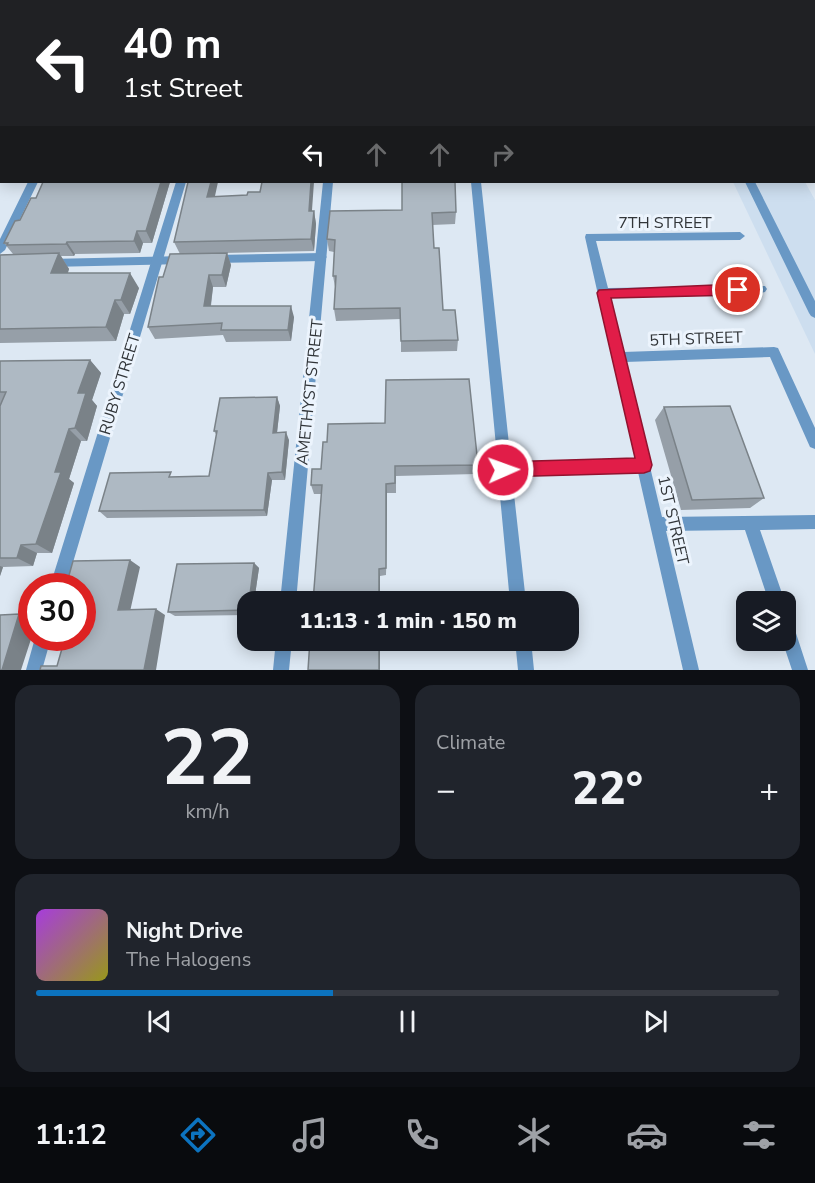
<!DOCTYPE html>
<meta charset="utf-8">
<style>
body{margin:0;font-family:"Nunito Sans",sans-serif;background:#20242c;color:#f1f3f6;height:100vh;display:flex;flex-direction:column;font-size:22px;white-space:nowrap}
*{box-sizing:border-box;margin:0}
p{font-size:20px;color:#9ea1a6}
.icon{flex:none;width:33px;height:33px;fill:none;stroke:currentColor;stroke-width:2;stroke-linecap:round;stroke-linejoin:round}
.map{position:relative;height:670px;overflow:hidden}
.drawer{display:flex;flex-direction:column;gap:15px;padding:15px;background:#0d0f14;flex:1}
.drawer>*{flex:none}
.banner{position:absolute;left:0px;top:0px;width:816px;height:183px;box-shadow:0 3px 15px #0003;background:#202124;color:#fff;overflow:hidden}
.buttons{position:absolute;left:736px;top:591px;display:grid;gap:12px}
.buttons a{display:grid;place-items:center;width:60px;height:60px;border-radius:12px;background:#171b24;box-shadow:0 3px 15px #0003;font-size:30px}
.speed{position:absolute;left:18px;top:573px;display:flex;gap:12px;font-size:30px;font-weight:700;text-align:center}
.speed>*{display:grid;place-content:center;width:78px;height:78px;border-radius:50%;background:#171b24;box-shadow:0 3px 15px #0003;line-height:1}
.speed .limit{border:9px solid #d22;background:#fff;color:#111}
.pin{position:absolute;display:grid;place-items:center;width:51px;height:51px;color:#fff;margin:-26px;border:3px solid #fff;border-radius:50%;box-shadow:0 2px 6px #0007}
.me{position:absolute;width:66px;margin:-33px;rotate:88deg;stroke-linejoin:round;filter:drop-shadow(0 0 4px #0008)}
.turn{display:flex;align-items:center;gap:21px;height:126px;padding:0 24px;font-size:27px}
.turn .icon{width:78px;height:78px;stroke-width:2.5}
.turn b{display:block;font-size:42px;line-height:51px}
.lanes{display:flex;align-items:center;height:57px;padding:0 24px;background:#0003;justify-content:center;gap:30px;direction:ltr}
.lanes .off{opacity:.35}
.big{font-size:45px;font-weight:800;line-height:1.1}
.drawer .tile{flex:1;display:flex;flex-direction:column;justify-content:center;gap:9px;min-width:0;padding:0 21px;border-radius:18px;background:#20242c}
.drawer .dial{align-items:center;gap:0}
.dial b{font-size:78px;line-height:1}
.song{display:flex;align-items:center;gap:18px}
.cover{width:72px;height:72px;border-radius:9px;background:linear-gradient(135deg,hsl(280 70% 55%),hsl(60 70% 35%))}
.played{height:6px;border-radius:3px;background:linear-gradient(90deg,#0c73bf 40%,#363941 40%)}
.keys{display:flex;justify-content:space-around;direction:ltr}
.heat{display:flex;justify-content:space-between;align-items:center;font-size:33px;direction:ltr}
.drawer .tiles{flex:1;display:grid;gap:15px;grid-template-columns:1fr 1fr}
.tile:last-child{grid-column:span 2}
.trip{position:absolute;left:237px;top:591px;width:342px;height:60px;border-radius:18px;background:#171b24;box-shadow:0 3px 15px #0003;font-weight:800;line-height:60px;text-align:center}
.dock{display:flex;height:96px;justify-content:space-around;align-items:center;background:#090b0e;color:#9ea1a6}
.dock .icon{width:42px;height:42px}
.dock .selected{color:#0c73bf}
.dock b{font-size:27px;color:#f1f3f6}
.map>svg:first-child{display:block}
.built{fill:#cddeef}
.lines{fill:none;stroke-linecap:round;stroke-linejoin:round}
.service{fill:#6998c5;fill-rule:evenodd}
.minor{fill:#6998c5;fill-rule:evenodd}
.wall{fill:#969fa8}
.shaded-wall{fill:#7a8288}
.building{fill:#aeb9c3;stroke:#7a8288;stroke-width:1.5}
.route{fill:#e11d48;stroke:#92132f;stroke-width:1.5}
.labels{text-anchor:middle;stroke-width:6;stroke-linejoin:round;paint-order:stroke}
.street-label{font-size:16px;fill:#313539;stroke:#ecf4fd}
</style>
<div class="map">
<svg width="815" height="670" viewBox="0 0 815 670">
<rect width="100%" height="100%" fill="#dde8f3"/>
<path class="built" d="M733,182h72l10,18v154z"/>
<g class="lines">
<path class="service" d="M223,0h8v2h-8z
M319,0h8v2h-8z
M322,253l5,4 -5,4 -108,2 -5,-4 5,-4z
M185,256l5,4 -5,4 -136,3 -6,-4 6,-4z"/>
<path class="minor" d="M116,0h8v2h-8z
M439,0h8v2h-8z
M454,0h8v2h-7z
M657,0h8v2h-7z
M750,0h8v2h-7z
M28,182h10l-33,68 -5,4v-15z
M176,182h10l-120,404h-16z
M323,182h10l-37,420h-16z
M471,182h10l30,281 124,-4 -50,-222 1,-3 154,-2 5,4 -5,4 -144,1 12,47 157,-2 2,3 -2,3 -4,1 -151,4 13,55 151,-5 4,1 37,80v21l-5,-2 -40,-90 -145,5 37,155 153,-2v14l-55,1 25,72h-16l-24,-72 -79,1 33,139h-16l-45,-198 -126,4 14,126h-16l-12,-127 -2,-5 2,-3z
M745,182h10l60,119v17l-4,-2 -2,-3z
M786,619l6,2 16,49h-16l-10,-30h4z
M35,638h16l-9,32h-16z
M276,640h16l-3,30h-16z
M515,640h16l3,30h-16z"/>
</g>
<path class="wall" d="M170,182l-18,61h-9l-3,10 -65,1 -1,2h-13l8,13 -1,4 71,15 -9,26h-6l-8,27 -116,2v-88l13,-1 -9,-11 32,-45z
M215,197l97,7v7h2l2,13 -2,27 -134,3 -6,-12z
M402,210l54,2 -1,12 -23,1 2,23 9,62 15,30 -1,11 -56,1v-33l-65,2 -2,-12 1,-22 -2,-11 1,-24 -5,-1 -2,-12z
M227,253l4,12 -5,22h-13l-2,19 83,11 -3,24 -65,1 -3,-7 -68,4 -7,-12 15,-50z
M90,360l11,13 -9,27 5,6 -10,35h-6l-12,38 5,4 -22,70h-15l-4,13 -30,1 -3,9v-214z
M277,397l3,9 -3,27 12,7 -4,40h-13l-5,36 -160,2 -8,-7 76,-34 34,-1 8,-40 -3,-5z
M664,407l100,91 -14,10 -69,2 -26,-90z
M385,423l93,42 -2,9 -80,2v17h-9l-1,82 -6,1v26h-67l9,-108h-8l-3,-9 10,-16 6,-27z
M254,563l5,5 -5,34h-6v13l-73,1 -7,-4z"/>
<path class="shaded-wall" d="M161,182h9l-18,61 -6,-12z
M211,182h7l-6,28 -5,-13z
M311,182h3l-3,42 -2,-13z
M314,211l2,13 -2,27 -3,-12z
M137,231l6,12 -3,10 -6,-12z
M67,242l8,12 -1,2 -8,-12z
M59,253l10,16 -7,19 -11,-15z
M227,253l4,12 -5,22 -4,-12z
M130,273l9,15 -9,26 -9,-14z
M209,275l4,12 -4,31 -5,-12z
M115,300l9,14 -8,27 -10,-14z
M291,306l3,11 -3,24 -3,-11z
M90,360l11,13 -9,27 5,6 -10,35 -12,-13 3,-35z
M277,397l3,9 -4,35 -3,-8z
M69,429l12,12 -12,38 5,4 -22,70 -16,-9 19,-72z
M286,432l3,8 -4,40 -3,-8z
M268,473l4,7 -5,36 -3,-6z
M386,484l1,9 -1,82z
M21,545l16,8 -4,13 -16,-8z
M130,560l10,7 -11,49 -11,-6z
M254,563l5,5 -5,34h-5z
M0,566l3,1 -3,9z
M379,569l1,7v26h-1z
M156,609l9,6 -9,55h-12z
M19,614l13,5v17l-11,34h-19z
M379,640h1v30h-1z"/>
<path class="building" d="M124,0h91v2h-92z
M252,0h25v2h-28z
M782,0h23l1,2h-23z
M814,41h1v111h-1z
M43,182h118l-15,49h-9l-3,10 -67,1 -1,2 -59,1 1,-2h-4l11,-22 5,-1 11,-22h5z
M188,182h23l-4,15 40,-2 1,-3h12l2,-10h49l-2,29h5l-3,28 -137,3z
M402,182h53l1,30 -24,1 2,35h5l4,62h12l3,30 -57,1 -1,-33 -66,1 2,-33h-3l2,-36 -8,-1 3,-28 72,-1z
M59,253l-8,20h79l-9,27h-6l-9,27 -106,2v-74z
M227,253l-5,22h-13l-5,31h87l-3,24h-67l1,-7 -74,4 11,-50h4l7,-23z
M90,360l-12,33h8l-11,35 -6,1 -14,43h6l-25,72 -15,1 -4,13h-17v-152l6,-14h-6v-31z
M469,379l9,86 -83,1v17l-9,1v84l-7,1v33h-66l9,-117h-11l1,-16h9l2,-27h4l1,-18 57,-1 1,-43z
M277,397l-4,36 13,-1 -4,40 -14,1 -4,37 -165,1 11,-38 61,-1 -2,5 40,-1 8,-45h-3l6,-33z
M730,406l34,92 -72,2 -28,-93z
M130,560l-12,50 38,-1 -12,61h-104l1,-4h16l8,-28h17v-52h-16l7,-25z
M254,563l-5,39h-1v8l-80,2 9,-48z
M19,614l-17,56h-2v-55z
M310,640h69v30h-71z"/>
<path class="route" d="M738,284l7,6 -7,5 -127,3 41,167 -2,6 -6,2 -141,4 -5,-2 -3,-5 3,-6 5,-2 132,-4 -38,-165 2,-3z"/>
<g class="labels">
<g class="street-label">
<text x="665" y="228">7TH STREET</text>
<text transform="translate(696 338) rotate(-2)" y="6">5TH STREET</text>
<text transform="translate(119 384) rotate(-73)" y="6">RUBY STREET</text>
<text transform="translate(309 392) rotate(-84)" y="6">AMETHYST STREET</text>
<text transform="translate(674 520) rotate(77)" y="6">1ST STREET</text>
</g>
</g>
</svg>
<div class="buttons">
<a><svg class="icon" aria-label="layers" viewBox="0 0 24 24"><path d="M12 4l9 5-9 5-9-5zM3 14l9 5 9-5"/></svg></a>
</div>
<div class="speed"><div class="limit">30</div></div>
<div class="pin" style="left:738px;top:290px;background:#d93025"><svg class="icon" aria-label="arrive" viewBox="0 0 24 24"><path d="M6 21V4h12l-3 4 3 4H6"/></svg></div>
<svg class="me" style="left:503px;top:470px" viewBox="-20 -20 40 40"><circle r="17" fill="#e11d48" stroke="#fff" stroke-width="3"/><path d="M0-11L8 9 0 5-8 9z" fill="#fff"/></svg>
<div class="trip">11:13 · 1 min · 150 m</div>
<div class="banner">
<div class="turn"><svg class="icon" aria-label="left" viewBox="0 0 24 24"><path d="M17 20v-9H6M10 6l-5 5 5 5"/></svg><div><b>40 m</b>1st Street</div></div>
<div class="lanes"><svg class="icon" aria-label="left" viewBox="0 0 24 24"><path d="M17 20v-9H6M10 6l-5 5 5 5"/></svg><svg class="icon off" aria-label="ahead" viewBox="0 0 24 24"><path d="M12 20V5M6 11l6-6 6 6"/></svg><svg class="icon off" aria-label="ahead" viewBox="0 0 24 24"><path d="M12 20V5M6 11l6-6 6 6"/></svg><svg class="icon off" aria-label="right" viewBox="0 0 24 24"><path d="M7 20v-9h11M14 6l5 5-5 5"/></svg></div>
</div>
</div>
<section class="drawer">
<div class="tiles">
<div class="tile dial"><b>22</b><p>km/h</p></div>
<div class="tile"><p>Climate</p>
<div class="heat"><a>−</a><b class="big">22°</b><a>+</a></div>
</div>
<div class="tile">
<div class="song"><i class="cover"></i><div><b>Night Drive</b><p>The Halogens</p></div></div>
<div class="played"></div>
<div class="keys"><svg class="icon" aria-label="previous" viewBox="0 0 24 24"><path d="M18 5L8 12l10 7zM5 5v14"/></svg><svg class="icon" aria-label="pause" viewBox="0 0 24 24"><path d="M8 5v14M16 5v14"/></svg><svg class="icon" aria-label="next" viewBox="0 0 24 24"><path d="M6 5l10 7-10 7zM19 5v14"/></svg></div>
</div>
</div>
</section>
<nav class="dock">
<b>11:12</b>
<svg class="icon selected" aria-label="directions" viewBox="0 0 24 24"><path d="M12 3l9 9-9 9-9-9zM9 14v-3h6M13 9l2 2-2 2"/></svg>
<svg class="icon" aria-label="music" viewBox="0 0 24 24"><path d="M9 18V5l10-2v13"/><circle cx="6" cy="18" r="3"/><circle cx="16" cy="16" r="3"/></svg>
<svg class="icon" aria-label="phone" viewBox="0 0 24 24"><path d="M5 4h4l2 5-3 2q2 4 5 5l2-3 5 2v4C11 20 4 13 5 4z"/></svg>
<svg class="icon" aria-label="climate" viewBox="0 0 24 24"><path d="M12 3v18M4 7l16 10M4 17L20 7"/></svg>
<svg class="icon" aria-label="car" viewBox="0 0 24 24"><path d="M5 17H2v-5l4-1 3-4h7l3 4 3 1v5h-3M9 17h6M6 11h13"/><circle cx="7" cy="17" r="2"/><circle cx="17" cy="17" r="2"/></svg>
<svg class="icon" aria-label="filters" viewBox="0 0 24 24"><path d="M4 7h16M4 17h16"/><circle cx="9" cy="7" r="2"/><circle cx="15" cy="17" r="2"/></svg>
</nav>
